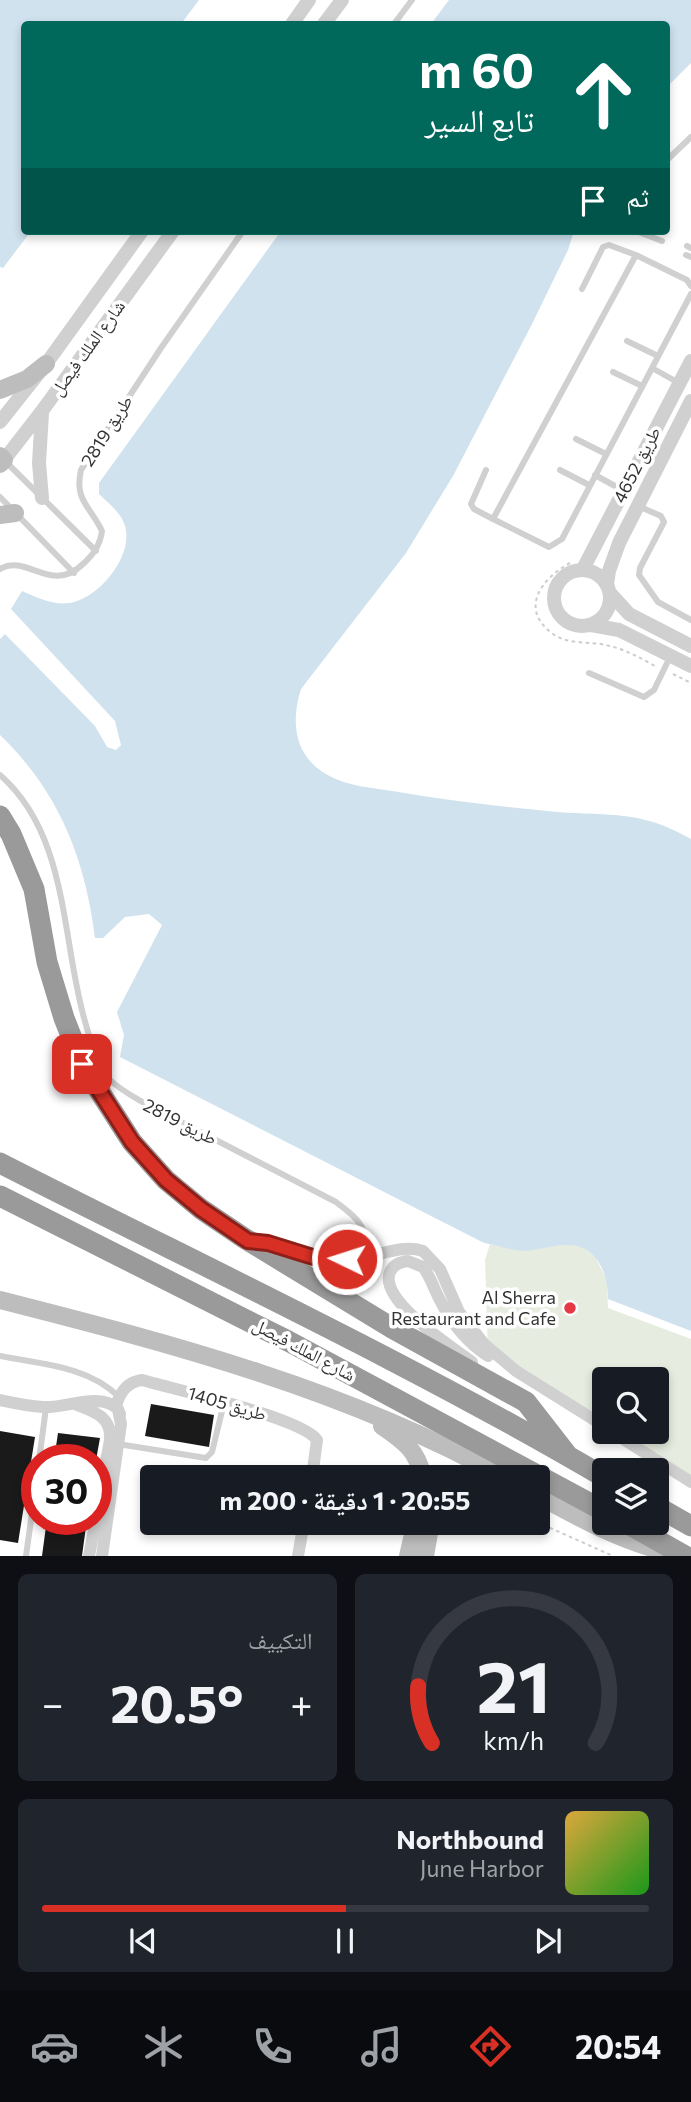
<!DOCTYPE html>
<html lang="ar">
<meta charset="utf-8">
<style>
body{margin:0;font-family:Commissioner,"Noto Naskh Arabic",sans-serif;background:#20242c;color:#f1f3f6;direction:rtl;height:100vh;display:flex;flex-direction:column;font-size:26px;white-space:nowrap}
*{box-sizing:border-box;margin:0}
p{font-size:23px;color:#9ea1a6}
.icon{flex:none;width:38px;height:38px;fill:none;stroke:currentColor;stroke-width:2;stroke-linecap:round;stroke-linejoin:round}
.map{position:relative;height:1556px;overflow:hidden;direction:ltr}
.sheet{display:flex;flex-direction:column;gap:18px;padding:18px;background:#0d0f14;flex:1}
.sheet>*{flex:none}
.banner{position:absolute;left:21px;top:21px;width:649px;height:214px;border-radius:7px;box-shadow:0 4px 10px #0003;direction:rtl;background:#00695c;color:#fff;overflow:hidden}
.controls{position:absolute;left:592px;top:1367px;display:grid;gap:14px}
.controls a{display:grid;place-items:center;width:77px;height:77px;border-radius:7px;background:#171b24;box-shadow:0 4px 10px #0003;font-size:35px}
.speed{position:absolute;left:21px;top:1444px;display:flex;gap:14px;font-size:35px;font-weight:700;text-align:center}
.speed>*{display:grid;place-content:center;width:91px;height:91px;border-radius:50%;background:#171b24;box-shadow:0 4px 10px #0003;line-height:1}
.speed .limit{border:10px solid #d22;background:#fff;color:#111}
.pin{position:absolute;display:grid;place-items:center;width:60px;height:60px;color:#fff;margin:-30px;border-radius:14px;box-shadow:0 4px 10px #0006}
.me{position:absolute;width:77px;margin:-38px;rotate:274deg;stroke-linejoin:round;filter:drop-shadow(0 0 5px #0008)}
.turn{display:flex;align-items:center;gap:24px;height:147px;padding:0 21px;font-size:32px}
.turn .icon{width:91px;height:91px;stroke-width:2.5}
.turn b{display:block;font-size:49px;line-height:60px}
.then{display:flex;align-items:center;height:66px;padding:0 21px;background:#0003;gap:14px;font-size:26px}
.big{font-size:52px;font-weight:700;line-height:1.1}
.sheet .card{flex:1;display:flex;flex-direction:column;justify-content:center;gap:10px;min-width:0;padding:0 24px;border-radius:10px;background:#20242c}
.sheet .dial{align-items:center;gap:0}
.dial svg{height:182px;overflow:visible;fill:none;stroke:#363941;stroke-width:7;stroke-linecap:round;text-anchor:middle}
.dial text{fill:#f1f3f6;stroke:none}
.song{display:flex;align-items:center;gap:21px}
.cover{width:84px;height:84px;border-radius:10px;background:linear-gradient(135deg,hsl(40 70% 55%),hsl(120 70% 35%))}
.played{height:7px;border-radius:4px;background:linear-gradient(90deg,#d93025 50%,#363941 50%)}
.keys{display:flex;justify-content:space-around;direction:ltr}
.heat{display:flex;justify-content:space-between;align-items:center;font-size:38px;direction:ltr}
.sheet .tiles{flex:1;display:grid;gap:18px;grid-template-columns:1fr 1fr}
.card:last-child{grid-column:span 2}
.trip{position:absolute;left:140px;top:1465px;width:410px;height:70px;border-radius:7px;background:#171b24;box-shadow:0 4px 10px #0003;font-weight:700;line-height:70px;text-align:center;direction:rtl}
.tabs{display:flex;height:112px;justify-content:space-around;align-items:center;background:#090b0e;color:#9ea1a6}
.tabs .icon{width:49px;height:49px}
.tabs .current{color:#d93025}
.tabs b{font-size:32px;color:#f1f3f6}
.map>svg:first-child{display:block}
.green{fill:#e6ecdf}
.water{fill:#cfe2ee}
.building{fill:#1a1a1a}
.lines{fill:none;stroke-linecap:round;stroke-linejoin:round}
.path{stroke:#cdcdcd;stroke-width:2;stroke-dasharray:3.5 3.5;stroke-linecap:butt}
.service{stroke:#d0d0d0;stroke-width:6}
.minor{stroke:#d0d0d0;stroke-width:12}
.tertiary{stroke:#d0d0d0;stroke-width:14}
.secondary{stroke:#bdbdbd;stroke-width:18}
.motorway{stroke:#9a9a9a;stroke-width:21}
.route-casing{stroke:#8d1f18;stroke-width:18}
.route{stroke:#d93025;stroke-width:12}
.poi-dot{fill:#e63946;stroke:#fff;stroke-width:2.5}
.labels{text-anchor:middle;stroke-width:7;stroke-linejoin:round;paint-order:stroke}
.street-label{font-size:18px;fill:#333;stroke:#fff}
.poi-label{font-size:18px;fill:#333;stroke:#fff;text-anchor:end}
</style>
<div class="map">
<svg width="691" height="1556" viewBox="0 0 691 1556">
<rect width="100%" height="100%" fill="#fff"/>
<path class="green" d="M490,1244l32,7 46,-7 15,3 12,9 12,25 1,27 83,31v147l-82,-54h47v-53h-52v49l-116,-76 -3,-92z"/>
<path class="water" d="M0,0h199l-18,24h-157v207h7l-28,37 -3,-1z
M449,0h242v63l-24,24v-63h-236z
M281,231h293l-6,19 -36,74 -79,152 -47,77 -105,136c-9,28 -8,58 15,78 21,18 50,20 76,24 54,9 110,16 165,21 55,4 83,-2 134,27v492l-83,-32c0,-26 -11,-55 -42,-54 -14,0 -29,6 -44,6 -12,-1 -25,-6 -38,-8l-364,-186 4,-22 -7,-23 45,-87 -13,-11 -24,3 -22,21h-8c-10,-80 -36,-146 -95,-203v-96l5,-5 90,92 12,21 9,3 5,-5 -6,-24 -104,-112 11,-18c16,7 34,16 52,11 28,-7 62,-50 50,-79 -5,-12 -16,-20 -25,-29v-11z"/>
<path class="building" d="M151,1404l63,11 -5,32 -64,-11z
M0,1431l35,6 -17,106 -18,-3z
M58,1433l42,5 -4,22h-42z
M47,1519h40l-5,37h-40z"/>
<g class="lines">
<path class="path" d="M570,563c-28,15 -52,46 -17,71 15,11 36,7 53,11 18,4 33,12 49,21
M673,674l18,9
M537,1522l76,34"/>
<path class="service" d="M394,24l18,-24
M667,160l24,-23
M636,231l26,10
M687,246l4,2
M686,255l5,2
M691,286l-4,-6 -51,-25 -143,264 56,28 13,-8 129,-245
M582,289l21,-42 6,-2 27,10
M627,341l31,15
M652,368l27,15
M613,372l29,14
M576,439l30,15
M5,461l91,90
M486,470l-15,34 3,5 19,10
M560,470l29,15
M595,475l29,16
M0,497l74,76
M638,506l23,10 3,6 -24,46 -1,7 19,27 33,18
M0,569c27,-16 51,26 83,-5 11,-10 17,-19 19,-33 -12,-25 -28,-31 -21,-61l80,-122 82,-117
M589,673l55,24 10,-7 16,-33
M0,775c70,61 61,168 86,250 5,17 11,40 23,54 10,10 23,17 35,24l192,99c24,19 33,24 27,56
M0,1356c41,8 88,10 119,41
M118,1444l88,14 6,-6 12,-49
M39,1460l7,-52
M26,1556l11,-79"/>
<path class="minor" d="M266,1243c31,9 59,19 92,15 22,-2 43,-14 65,-7l17,18 19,43 25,32 32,27 88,55
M472,1362c-20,-15 -94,-62 -82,-90 4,-8 10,-10 18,-11l15,6c8,10 11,23 18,35 11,22 26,40 47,54
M0,1400c14,3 29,6 43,7 23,2 56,-16 75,2l3,15 -19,132
M77,1405c18,7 35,12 33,35l-14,77
M120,1414l-4,-8c4,-14 11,-24 26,-26 31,9 161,38 175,60l-5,37
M612,1432l79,50
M89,1556l7,-37
M298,1556l6,-34"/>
<path class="tertiary" d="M292,24l17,-24
M324,24l18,-24
M42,413l-3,50 3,35
M0,422l46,-58 96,-133
M4,460l38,-49 131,-180
M583,569l108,-208
M554 598a28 28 0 1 1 56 0a28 28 0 1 1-56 0Z
M607,584l2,-13 10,-28 72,-142
M610,593l19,21 62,32
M591,625l28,5 72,36"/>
<path class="secondary" d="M0,390l27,-11 19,-15
M0,456l4,4 -4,4
M0,515l15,-2
M0,1300c173,44 347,90 504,177
M382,1426c22,15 35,24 41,51
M469,1477h23
M537,1495c44,24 86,47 134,58
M408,1556l8,-34
M425,1556l6,-34"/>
<path class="motorway" d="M0,816l11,18 23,55 13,73 17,56 18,46 50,78 34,38 35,29 43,29 148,90 134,74 42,54
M0,1163c202,103 408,199 604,314
M0,1196l288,145 316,170
M656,1506l35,20
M625,1522l60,34"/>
</g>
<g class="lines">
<defs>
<path id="route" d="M82,1064l50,78 34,38 35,29 47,32 20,2 45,14 34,2"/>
</defs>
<use href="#route" class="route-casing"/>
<use href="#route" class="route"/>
</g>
<circle class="poi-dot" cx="570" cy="1308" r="7"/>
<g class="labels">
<g class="street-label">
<text transform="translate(88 348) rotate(-54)" y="6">شارع الملك فيصل</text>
<text transform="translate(107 431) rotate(-58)" y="6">طريق 2819</text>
<text transform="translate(637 465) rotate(-63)" y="6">طريق 4652</text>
<text transform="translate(180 1122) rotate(27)" y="6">طريق 2819</text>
<text transform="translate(304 1350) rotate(28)" y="6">شارع الملك فيصل</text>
<text transform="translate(227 1404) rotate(16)" y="6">طريق 1405</text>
</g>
<g class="poi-label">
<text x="556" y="1304">Al Sherra<tspan x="556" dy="21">Restaurant and Cafe</tspan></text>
</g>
</g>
</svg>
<div class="controls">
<a><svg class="icon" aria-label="search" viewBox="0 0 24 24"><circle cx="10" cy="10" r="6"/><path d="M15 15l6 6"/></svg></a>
<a><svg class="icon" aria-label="layers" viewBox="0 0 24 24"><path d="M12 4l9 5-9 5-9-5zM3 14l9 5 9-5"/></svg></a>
</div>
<div class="speed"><div class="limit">30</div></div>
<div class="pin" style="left:82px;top:1064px;background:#d93025"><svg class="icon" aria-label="arrive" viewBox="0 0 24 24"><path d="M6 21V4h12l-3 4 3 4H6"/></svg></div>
<svg class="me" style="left:347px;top:1259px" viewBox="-20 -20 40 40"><circle r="17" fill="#d93025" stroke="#fff" stroke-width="3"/><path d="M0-11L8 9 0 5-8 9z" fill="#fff"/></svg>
<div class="trip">20:55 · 1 دقيقة · 200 m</div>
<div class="banner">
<div class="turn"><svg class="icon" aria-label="ahead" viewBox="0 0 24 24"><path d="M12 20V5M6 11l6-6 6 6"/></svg><div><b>60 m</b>تابع السير</div></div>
<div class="then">ثم<svg class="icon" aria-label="arrive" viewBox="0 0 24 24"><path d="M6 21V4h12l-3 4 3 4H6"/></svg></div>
</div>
</div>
<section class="sheet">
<div class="tiles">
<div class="card dial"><svg viewBox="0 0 100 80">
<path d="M14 69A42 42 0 1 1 86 69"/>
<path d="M14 69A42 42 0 0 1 8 44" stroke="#d93025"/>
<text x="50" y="56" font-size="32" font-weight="700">21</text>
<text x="50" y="72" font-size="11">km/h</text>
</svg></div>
<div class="card"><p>التكييف</p>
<div class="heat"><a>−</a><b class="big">20.5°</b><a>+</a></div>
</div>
<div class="card">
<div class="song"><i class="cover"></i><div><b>Northbound</b><p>June Harbor</p></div></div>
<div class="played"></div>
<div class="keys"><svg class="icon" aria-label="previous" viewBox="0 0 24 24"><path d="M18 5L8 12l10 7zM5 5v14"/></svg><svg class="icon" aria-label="pause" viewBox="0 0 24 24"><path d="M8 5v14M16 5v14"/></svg><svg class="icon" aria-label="next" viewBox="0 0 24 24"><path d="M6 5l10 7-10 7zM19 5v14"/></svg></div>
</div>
</div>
</section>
<nav class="tabs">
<b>20:54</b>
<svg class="icon current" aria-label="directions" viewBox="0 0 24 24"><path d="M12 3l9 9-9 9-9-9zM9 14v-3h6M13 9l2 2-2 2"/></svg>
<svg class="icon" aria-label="music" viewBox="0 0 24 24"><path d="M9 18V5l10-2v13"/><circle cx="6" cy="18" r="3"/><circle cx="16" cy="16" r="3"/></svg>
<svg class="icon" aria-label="phone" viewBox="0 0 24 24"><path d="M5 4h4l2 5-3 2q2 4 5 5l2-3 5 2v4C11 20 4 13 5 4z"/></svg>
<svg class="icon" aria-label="climate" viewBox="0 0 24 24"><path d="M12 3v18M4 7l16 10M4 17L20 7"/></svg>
<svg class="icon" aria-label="car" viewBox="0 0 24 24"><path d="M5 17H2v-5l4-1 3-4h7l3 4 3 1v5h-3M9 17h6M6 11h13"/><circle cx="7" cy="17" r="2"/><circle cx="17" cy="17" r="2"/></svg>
</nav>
